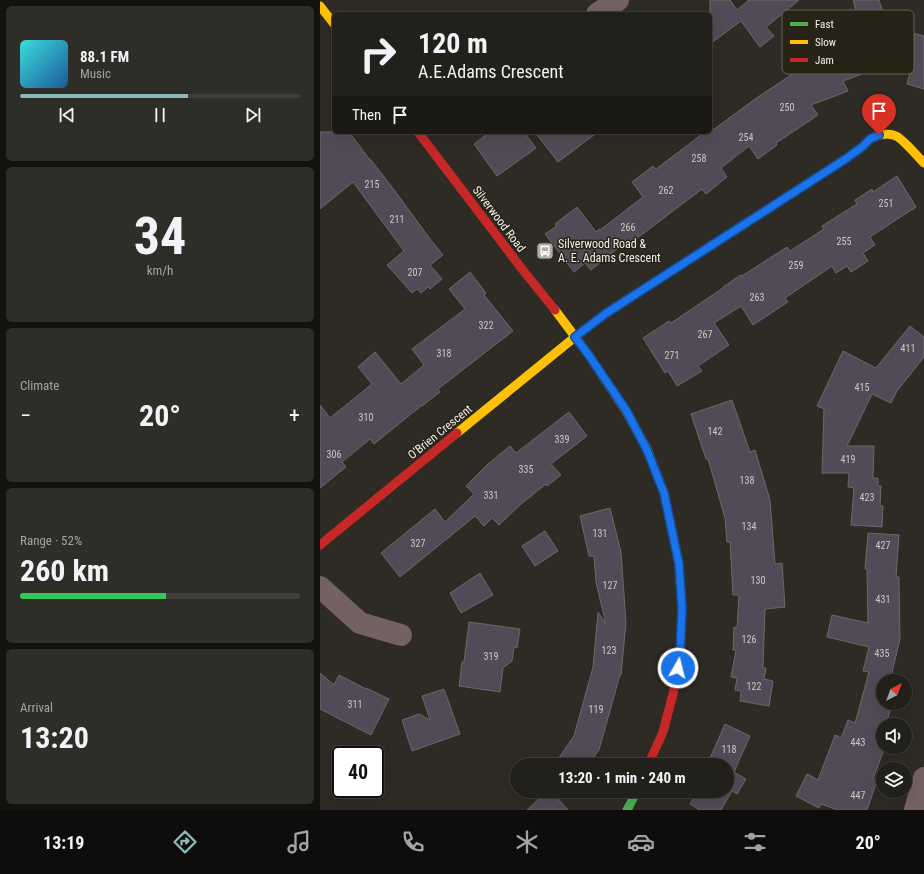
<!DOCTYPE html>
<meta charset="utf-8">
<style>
body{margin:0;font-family:"Roboto Condensed",sans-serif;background:#2e2d28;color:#f1f3f6;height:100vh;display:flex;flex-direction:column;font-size:15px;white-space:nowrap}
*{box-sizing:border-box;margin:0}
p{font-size:13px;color:#a2a3a3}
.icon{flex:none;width:22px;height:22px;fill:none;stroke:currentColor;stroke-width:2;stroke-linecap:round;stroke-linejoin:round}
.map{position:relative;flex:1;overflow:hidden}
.sheet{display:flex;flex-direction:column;gap:6px;padding:6px;background:#13120f;width:320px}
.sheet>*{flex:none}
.hud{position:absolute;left:12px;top:12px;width:380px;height:122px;border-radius:6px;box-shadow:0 4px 16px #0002,0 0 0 1px #3f3e3a;background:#22201b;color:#f1f3f6;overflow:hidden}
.needle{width:26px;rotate:41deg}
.tools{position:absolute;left:556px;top:674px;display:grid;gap:8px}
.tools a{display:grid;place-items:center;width:36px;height:36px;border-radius:50%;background:#22201b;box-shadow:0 4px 16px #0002,0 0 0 1px #3f3e3a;font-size:20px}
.speed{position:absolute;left:12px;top:746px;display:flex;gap:8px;font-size:20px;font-weight:700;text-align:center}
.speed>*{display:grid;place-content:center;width:52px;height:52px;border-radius:50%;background:#22201b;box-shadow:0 4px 16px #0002,0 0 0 1px #3f3e3a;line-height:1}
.speed .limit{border:2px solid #111;border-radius:6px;background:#fff;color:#111}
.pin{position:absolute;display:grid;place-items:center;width:34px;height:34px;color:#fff;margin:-41px -17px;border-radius:50% 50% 50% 0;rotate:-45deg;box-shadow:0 0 4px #0007}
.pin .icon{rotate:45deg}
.me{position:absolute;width:44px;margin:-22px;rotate:8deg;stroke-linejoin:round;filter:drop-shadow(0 0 3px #0008)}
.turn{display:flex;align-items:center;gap:14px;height:84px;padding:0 20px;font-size:18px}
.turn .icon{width:52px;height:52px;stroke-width:2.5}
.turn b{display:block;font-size:28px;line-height:34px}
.then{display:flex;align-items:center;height:38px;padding:0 20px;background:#0003;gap:8px;font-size:15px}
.big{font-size:30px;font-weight:700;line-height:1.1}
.sheet .card{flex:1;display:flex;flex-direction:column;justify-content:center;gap:6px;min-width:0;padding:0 14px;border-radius:6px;background:#2e2d28}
.sheet .dial{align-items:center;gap:0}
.dial b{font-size:52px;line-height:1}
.song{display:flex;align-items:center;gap:12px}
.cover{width:48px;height:48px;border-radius:6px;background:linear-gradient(135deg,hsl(180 70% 55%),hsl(210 70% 35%))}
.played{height:4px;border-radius:2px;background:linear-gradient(90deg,#8bbbb9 60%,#3f3e3a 60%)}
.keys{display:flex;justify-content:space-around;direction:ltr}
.heat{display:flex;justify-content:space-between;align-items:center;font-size:22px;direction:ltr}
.charge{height:6px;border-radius:3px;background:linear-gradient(90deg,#34c759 52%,#3f3e3a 0)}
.trip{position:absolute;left:190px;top:758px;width:224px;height:40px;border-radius:20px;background:#22201b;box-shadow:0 4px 16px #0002,0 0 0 1px #3f3e3a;font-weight:700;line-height:40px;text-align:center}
.tab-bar{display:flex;height:64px;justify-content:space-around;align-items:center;background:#0e0d0b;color:#a2a3a3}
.tab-bar .icon{width:28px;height:28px}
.tab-bar .current{color:#8bbbb9}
.tab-bar b{font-size:18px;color:#f1f3f6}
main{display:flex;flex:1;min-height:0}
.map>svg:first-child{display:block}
.building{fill:#524b57;stroke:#6a6868}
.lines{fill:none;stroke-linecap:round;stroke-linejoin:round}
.street{stroke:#746263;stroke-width:22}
.fast{stroke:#4caf50;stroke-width:9}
.slow{stroke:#ffc107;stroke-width:9}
.jam{stroke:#c62828;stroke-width:9}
.route-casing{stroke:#114b97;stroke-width:10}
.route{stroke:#1a73e8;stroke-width:7}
.labels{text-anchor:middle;stroke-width:3;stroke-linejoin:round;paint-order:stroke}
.number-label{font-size:10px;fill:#cbc8c4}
.street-label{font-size:12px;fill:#f3f1e9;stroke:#272317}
.poi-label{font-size:12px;fill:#f3f1e9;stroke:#272317;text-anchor:start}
.key{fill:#272317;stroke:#646156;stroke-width:1}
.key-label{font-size:11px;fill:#f3f1e9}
</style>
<main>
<section class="sheet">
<div class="card">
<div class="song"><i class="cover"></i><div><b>88.1 FM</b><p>Music</p></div></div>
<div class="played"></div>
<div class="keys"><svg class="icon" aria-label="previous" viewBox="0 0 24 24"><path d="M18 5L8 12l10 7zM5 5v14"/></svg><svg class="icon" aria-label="pause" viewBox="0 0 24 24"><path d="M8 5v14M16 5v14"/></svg><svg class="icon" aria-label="next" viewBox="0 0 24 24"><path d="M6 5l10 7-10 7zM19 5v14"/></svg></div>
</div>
<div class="card dial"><b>34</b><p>km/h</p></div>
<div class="card"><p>Climate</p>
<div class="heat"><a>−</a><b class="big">20°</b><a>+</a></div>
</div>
<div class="card"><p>Range · 52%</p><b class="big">260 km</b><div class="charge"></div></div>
<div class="card"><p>Arrival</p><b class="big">13:20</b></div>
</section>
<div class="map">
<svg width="604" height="810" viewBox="0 0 604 810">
<rect width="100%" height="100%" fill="#2e2b24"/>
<path class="building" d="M390,0h20l7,10 12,-10h50l-33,27 8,9 -14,11 -19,-26 -31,23z
M533,0h26l7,23 -25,7z
M578,29l26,7v53l-17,-5 3,-11 -23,-6z
M531,46l11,28 -19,7 5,10 -37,14 7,10 -42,28 1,2 -19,14 -9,-13 -28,22 6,9 -21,17 -4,-5 -70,53 -1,-2 -12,9 -1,-1 -27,22 -6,-7 -11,9 -29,-38 12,-8 -2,-2 22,-17 19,25 3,-3 1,1 43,-33 -11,-15 21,-16 3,3 49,-37h5v-4l1,-1 2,3 42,-31 51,-34 -1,-2z
M0,132h29l21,28h1l24,31 35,48 13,16 -13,10 12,14 -12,10 -2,-2 -7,6 -4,-4 -5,4 -25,-28 17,-14 -51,-69 -33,27z
M170,132h34l12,16 -39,28 -23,-32z
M215,132h63l-40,30z
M577,176l19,31 -46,30 5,8 -12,8 5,8 -17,11 -4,-6 -11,7 -4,-7 -47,32 3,4 -35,23 -12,-19 -27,17 15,22 -31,21 4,5 -25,15 -9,-15 -3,2 -22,-35 26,-17 2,2 52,-35v-1l18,-12 1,1 45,-29 3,4 34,-22 -2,-3 35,-22 -2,-4 17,-11 1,3z
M150,272l16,21 -2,2 29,36 -75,58 2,3 -18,14h-1l-47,38 -4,-5 -28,23 4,5 -26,21v-83l10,13 42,-34 -14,-17 17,-15 26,32 23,-19 -12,-16 53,-40 -16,-20z
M590,326l14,11v20l-27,34 -6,12 -19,-9 -25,52h27l-1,32h5v8h3l-1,20h3l-1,21 -31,-2 3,-37 -6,-1 1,-14h-27l2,-64 -7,-3 26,-55 33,17z
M412,400l18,52 5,-2 15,50 5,64 7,-1 3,44 -20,2 -2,59h3l-2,11 9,2 -4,25 -29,-5 1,-10 -6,-1 2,-12 -6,-1 5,-27h-3l1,-23 3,1 2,-33h-6l-3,-53h-3l-2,-24 -17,-59h-2l-15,-45z
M249,412l18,24 -36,28 10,11 -14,11 -1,-2 -26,21 -21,20 -7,-7 -8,8 -9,-10 -75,61 -19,-24 54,-44 10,13 29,-28 -8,-8 22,-22 22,-18 6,7z
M290,508l11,44 5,71 -5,52h-1l-21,75 -11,15h-34l20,-29 19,-69 5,-55 8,12 -10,-42 -2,-26h-5l-9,-40z
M225,531l13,20 -23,15 -13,-20z
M548,533l31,2 -3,42h3l1,62 -10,42h-7v22h9l-6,22h-3v10l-3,12h5l-12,32 4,2 -10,29h-29l-17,-6 -2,4 -23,-12 11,-22 11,6 17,-45 6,3 7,-18 7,3 14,-51 -6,-1 6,-24 -42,-10 5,-22 36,8 -1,-54h-2z
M160,573l13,22 -32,18 -11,-20z
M149,622l51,7 -3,19 -3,-1 -2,14 -9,7 -3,24 -41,-6 3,-24h2z
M0,673l14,12 5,-10 27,14v-1l23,11 -18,36 -51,-26z
M124,689l16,45 -48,17 -10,-31 17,-6 11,6 -8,-24z
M405,724l25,12 -16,36 12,7 -9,15 -5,-3 -11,19h-21l-10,-6 8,-13h29v-26h-20z
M227,791h4l17,19h-41z"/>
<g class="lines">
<path class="street" d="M277,14l21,-14
M0,587l40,36 41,12
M595,810l9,-32"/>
<path class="fast" d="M333,283l191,-123 18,-13 8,-8 4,-2
M307,810l10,-19"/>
<path class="slow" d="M0,6l14,18
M554,137c7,-3 16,-4 22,-1 8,4 21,20 28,27
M235,310l33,44 38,57 21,38 17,44 15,71 2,31
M137,433l118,-96 30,-23 48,-31"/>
<path class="jam" d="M98,132l104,137 33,41
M0,545l137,-112
M328,765l15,-33 10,-38 7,-39 2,-47 -1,-13"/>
</g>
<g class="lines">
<defs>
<path id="route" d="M358,668l2,-13 2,-47 -3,-44 -15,-71 -17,-43 -21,-40 -38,-56 -13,-17 30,-23 239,-154 18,-13 8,-8 9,-4"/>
</defs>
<use href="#route" class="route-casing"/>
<use href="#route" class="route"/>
</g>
<defs>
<symbol id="bus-square" viewBox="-11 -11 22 22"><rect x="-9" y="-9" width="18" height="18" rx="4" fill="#aeaca4" stroke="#272317"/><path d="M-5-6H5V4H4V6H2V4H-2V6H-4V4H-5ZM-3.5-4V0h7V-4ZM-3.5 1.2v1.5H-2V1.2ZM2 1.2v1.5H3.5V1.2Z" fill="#fff"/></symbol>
</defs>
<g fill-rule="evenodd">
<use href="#bus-square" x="215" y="241" width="20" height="20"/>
</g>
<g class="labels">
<g class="number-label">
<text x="467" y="111">250</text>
<text x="426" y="141">254</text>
<text x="379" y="162">258</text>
<text x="52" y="188">215</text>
<text x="346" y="194">262</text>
<text x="566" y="207">251</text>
<text x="77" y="223">211</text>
<text x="308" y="231">266</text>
<text x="524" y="245">255</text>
<text x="476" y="269">259</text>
<text x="95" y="276">207</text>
<text x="437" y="301">263</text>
<text x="166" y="329">322</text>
<text x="385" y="338">267</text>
<text x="588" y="352">411</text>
<text x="124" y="357">318</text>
<text x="352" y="359">271</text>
<text x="542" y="391">415</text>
<text x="46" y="421">310</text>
<text x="395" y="435">142</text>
<text x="242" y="443">339</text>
<text x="14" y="458">306</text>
<text x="528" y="463">419</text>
<text x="206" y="473">335</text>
<text x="427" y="484">138</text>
<text x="171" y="499">331</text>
<text x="547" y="501">423</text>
<text x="429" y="530">134</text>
<text x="280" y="537">131</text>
<text x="98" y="547">327</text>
<text x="563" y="549">427</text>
<text x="438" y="584">130</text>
<text x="290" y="589">127</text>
<text x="563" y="603">431</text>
<text x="429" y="643">126</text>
<text x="289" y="654">123</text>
<text x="562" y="657">435</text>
<text x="171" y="660">319</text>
<text x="434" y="690">122</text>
<text x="35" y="708">311</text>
<text x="276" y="713">119</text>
<text x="538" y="746">443</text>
<text x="409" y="753">118</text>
<text x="538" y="799">447</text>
</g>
<g class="street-label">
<text transform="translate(179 219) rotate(53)" y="4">Silverwood Road</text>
<text transform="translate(120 432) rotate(-39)" y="4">O'Brien Crescent</text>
</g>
<g class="poi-label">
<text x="238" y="248">Silverwood Road &amp;<tspan x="238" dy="14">A. E. Adams Crescent</tspan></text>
</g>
</g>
<rect x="462" y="10" width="132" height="64" rx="6" class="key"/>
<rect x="470" y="22" width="18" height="4" fill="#4caf50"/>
<rect x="470" y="40" width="18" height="4" fill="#ffc107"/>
<rect x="470" y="58" width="18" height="4" fill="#c62828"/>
<g class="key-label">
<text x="495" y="28">Fast</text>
<text x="495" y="46">Slow</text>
<text x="495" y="64">Jam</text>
</g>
</svg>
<div class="tools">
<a><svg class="needle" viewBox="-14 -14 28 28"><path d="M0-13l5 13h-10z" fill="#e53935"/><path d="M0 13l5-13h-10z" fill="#a2a3a3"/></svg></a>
<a><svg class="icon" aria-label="sound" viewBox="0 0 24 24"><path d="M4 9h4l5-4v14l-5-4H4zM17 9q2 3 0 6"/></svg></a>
<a><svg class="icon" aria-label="layers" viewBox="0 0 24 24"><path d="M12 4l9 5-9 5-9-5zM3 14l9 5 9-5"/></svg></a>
</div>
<div class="speed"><div class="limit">40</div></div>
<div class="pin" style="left:559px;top:135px;background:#d93025"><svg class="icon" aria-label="arrive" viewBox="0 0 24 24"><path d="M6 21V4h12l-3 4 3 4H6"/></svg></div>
<svg class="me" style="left:358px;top:668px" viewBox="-20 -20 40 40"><circle r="17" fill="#1a73e8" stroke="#fff" stroke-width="3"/><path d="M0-11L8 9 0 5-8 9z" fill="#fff"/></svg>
<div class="trip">13:20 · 1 min · 240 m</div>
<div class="hud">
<div class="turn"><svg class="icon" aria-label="right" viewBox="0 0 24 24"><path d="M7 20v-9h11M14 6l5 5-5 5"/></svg><div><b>120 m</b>A.E.Adams Crescent</div></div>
<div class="then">Then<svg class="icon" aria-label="arrive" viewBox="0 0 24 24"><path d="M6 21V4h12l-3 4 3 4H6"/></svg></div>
</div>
</div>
</main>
<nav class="tab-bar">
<b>13:19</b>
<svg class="icon current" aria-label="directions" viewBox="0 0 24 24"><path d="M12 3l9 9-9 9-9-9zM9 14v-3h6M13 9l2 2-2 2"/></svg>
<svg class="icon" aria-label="music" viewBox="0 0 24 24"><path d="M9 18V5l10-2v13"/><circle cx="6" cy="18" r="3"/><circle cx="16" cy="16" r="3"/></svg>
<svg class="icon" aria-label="phone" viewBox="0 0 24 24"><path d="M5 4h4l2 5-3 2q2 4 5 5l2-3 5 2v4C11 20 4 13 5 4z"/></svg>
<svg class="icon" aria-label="climate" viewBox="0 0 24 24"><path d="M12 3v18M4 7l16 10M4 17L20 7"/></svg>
<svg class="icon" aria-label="car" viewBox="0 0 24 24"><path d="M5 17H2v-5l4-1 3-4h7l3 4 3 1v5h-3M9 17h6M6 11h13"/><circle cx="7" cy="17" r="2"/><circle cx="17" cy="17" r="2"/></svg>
<svg class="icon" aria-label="filters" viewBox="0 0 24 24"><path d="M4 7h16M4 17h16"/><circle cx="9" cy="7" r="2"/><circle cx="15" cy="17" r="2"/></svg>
<b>20°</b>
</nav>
